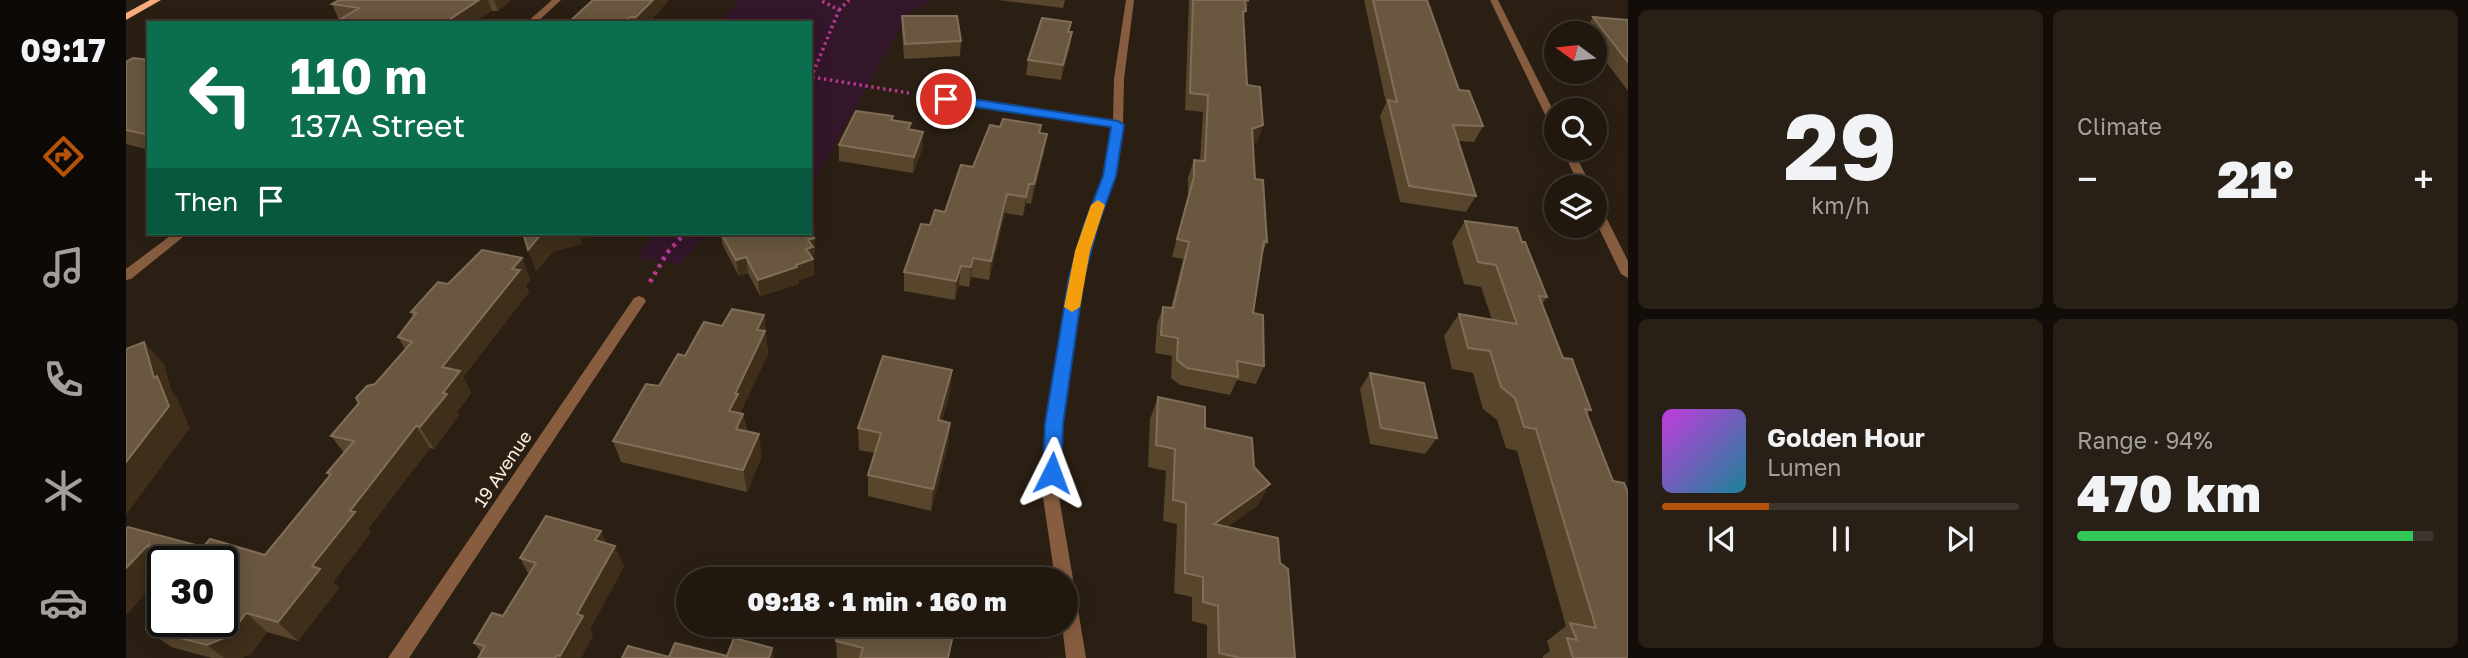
<!DOCTYPE html>
<meta charset="utf-8">
<style>
body{margin:0;font-family:"Golos Text",sans-serif;background:#282017;color:#f1f3f6;height:100vh;display:flex;flex-direction:column;font-size:26px;white-space:nowrap}
*{box-sizing:border-box;margin:0}
p{font-size:23px;color:#a29f9e}
.icon{flex:none;width:38px;height:38px;fill:none;stroke:currentColor;stroke-width:2;stroke-linecap:round;stroke-linejoin:round}
.map{position:relative;flex:1;overflow:hidden}
.sheet{display:flex;flex-direction:column;gap:10px;padding:10px;background:#120d08;width:840px}
.sheet>*{flex:none}
.banner{position:absolute;left:21px;top:21px;width:665px;height:214px;border-radius:0px;box-shadow:0 4px 18px #0003,0 0 0 2px #3d362e;background:#0b6e4f;color:#fff;overflow:hidden}
.needle{width:46px;rotate:285deg}
.tools{position:absolute;left:1418px;top:21px;display:grid;gap:14px}
.tools a{display:grid;place-items:center;width:63px;height:63px;border-radius:50%;background:#20170e;box-shadow:0 4px 18px #0003,0 0 0 2px #3d362e;font-size:35px}
.speed{position:absolute;left:21px;top:546px;display:flex;gap:14px;font-size:35px;font-weight:700;text-align:center}
.speed>*{display:grid;place-content:center;width:91px;height:91px;border-radius:50%;background:#20170e;box-shadow:0 4px 18px #0003,0 0 0 2px #3d362e;line-height:1}
.speed .limit{border:4px solid #111;border-radius:10px;background:#fff;color:#111}
.pin{position:absolute;display:grid;place-items:center;width:60px;height:60px;color:#fff;margin:-30px;border:4px solid #fff;border-radius:50%;box-shadow:0 2px 7px #0007}
.me{position:absolute;width:77px;margin:-38px;rotate:3deg;stroke-linejoin:round;filter:drop-shadow(0 0 5px #0008)}
.turn{display:flex;align-items:center;gap:24px;height:147px;padding:0 28px;font-size:32px}
.turn .icon{width:91px;height:91px;stroke-width:2.5}
.turn b{display:block;font-size:49px;line-height:60px}
.then{display:flex;align-items:center;height:66px;padding:0 28px;background:#0003;gap:14px;font-size:26px}
.big{font-size:52px;font-weight:800;line-height:1.1}
.sheet .card{flex:1;display:flex;flex-direction:column;justify-content:center;gap:10px;min-width:0;padding:0 24px;border-radius:10px;background:#282017}
.sheet .dial{align-items:center;gap:0}
.dial b{font-size:91px;line-height:1}
.song{display:flex;align-items:center;gap:21px}
.cover{width:84px;height:84px;border-radius:10px;background:linear-gradient(135deg,hsl(290 70% 55%),hsl(190 70% 35%))}
.played{height:7px;border-radius:4px;background:linear-gradient(90deg,#b45309 30%,#3d362e 30%)}
.keys{display:flex;justify-content:space-around;direction:ltr}
.heat{display:flex;justify-content:space-between;align-items:center;font-size:38px;direction:ltr}
.charge{height:10px;border-radius:5px;background:linear-gradient(90deg,#34c759 94%,#3d362e 0)}
.sheet .tiles{flex:1;display:grid;gap:10px;grid-template-columns:repeat(2,1fr)}
.trip{position:absolute;left:550px;top:567px;width:402px;height:70px;border-radius:35px;background:#20170e;box-shadow:0 4px 18px #0003,0 0 0 2px #3d362e;font-weight:800;line-height:70px;text-align:center}
main{display:flex;flex:1;min-height:0}
.tab-bar{display:flex;flex-direction:column;width:126px;justify-content:space-around;align-items:center;background:#0d0906;color:#a29f9e}
.tab-bar .icon{width:49px;height:49px}
.tab-bar .current{color:#b45309}
.tab-bar b{font-size:32px;color:#f1f3f6}
.map>svg:first-child{display:block}
.green{fill:#34162a}
.lines{fill:none;stroke-linecap:round;stroke-linejoin:round}
.path-far1{stroke:#b83790;stroke-width:3.5;stroke-dasharray:2.5 3.5;stroke-linecap:butt}
.path{stroke:#b83790;stroke-width:4.5;stroke-dasharray:3.5 5;stroke-linecap:butt}
.street{fill:#875d40;fill-rule:evenodd}
.secondary{fill:#f8ab7a;fill-rule:evenodd}
.wall{fill:#57452c}
.shaded-wall{fill:#3e2e1a}
.building{fill:#69573f;stroke:#806e58;stroke-width:2;fill-rule:evenodd}
.route{fill:#1a73e8;stroke:#114b97;stroke-width:2}
.slow{fill:#f59e0b}
.labels{text-anchor:middle;stroke-width:7;stroke-linejoin:round;paint-order:stroke}
.street-label{font-size:18px;fill:#fdedde;stroke:#2b1f13}
</style>
<main>
<nav class="tab-bar">
<b>09:17</b>
<svg class="icon current" aria-label="directions" viewBox="0 0 24 24"><path d="M12 3l9 9-9 9-9-9zM9 14v-3h6M13 9l2 2-2 2"/></svg>
<svg class="icon" aria-label="music" viewBox="0 0 24 24"><path d="M9 18V5l10-2v13"/><circle cx="6" cy="18" r="3"/><circle cx="16" cy="16" r="3"/></svg>
<svg class="icon" aria-label="phone" viewBox="0 0 24 24"><path d="M5 4h4l2 5-3 2q2 4 5 5l2-3 5 2v4C11 20 4 13 5 4z"/></svg>
<svg class="icon" aria-label="climate" viewBox="0 0 24 24"><path d="M12 3v18M4 7l16 10M4 17L20 7"/></svg>
<svg class="icon" aria-label="car" viewBox="0 0 24 24"><path d="M5 17H2v-5l4-1 3-4h7l3 4 3 1v5h-3M9 17h6M6 11h13"/><circle cx="7" cy="17" r="2"/><circle cx="17" cy="17" r="2"/></svg>
</nav>
<div class="map">
<svg width="1502" height="658" viewBox="0 0 1502 658">
<rect width="100%" height="100%" fill="#2b1f13"/>
<path class="green" d="M614,0h194l-26,13 -98,176v-166h-90z
M529,233h51l-26,32 -43,-7z"/>
<g class="lines">
<path class="path-far1" d="M713,10l10,-10
M686,77l97,16
M685,78l28,-68 -19,-10"/>
<path class="path" d="M524,282l17,-29 18,-20"/>
<path class="street" d="M426,0h9l-25,23h-10z
M1000,0h8l-10,79 -1,46 -8,51 -26,75 -27,173 -3,73 14,82 -2,5 4,7 11,67h-20l-4,-33h4v-46h-11l-12,-82 3,-73 31,-173 26,-75 9,-49 -166,-25 -5,-3 5,-3 167,25 1,-42z
M1364,0h8l58,116v14l-5,-3z
M1436,149h10l20,38h-12z
M1468,201l6,4 28,56v17l-7,-4 -27,-56z
M48,233h14l-57,46 -5,1v-11z
M513,296l5,2 2,3 -2,3 -235,354h-21l246,-360z"/>
<path class="secondary" d="M24,0h11l-35,20v-7z"/>
</g>
<path class="wall" d="M213,0h172l-13,11h-6l-153,9 -7,-16z
M467,0h76l-21,23h-80z
M871,0h68l-2,8z
M1063,0h60l-6,19 4,66 16,40 -6,17 -4,2 2,35 12,63 -5,13 -9,58 11,53 -8,18 -19,-4 -7,15 -50,-10 -9,-7 1,-22 -17,-3 2,-29 6,-17 8,1 12,-49 -11,-2 16,-62v-18l6,-17 6,1 3,-49 -18,-2z
M1238,0h63l32,90 24,36 -9,16 -16,-1 18,55 -10,16 -66,-10 -20,-86 6,-13z
M776,16l59,25 -1,15 -56,3 -2,-28z
M1467,17l35,3v71l-34,-45v-13h-9l-1,-1z
M943,32h3l-2,15 -9,33 -35,-5 2,-15z
M23,60v90l-23,-6v-82z
M767,116v5l17,9 13,17 -10,26 -74,-12v-16z
M914,133l4,20 -13,51 -5,-1 -3,13 -18,-3 -16,67 -18,-3 -2,10 -10,-2 -4,15 -51,-9v-19l26,-47 15,-13 28,-45z
M1339,221l57,21 25,55 -5,7 21,54 28,52 -4,4 41,244h-85v-2l7,-5 -3,-10 19,-15 -49,-175 -11,-3 -9,-28 -14,-11 -10,-36 -21,-4 -8,-33 15,-22 33,6 -11,-33 -17,-3 -12,-42z
M594,233h90l4,5 1,16 -2,1 1,20 -15,5v4l-39,12 -12,-23 -9,3 -16,-30z
M396,258l8,22 -4,5 3,7 -66,85 8,16 -14,19 2,3 -25,34 -4,-1 -62,81 3,3 -38,50 6,6 -41,53 -31,-9 -16,22 -9,4h-30l-41,-11 -25,-18 1,-38 -21,24v-86l77,18 62,8 54,-66 10,-13 -2,-3 17,-20 -13,-17 74,-87 -7,-12 15,-20 -2,-5 37,-28z
M638,315l4,39 -27,57v2l2,1 4,17 15,25 -15,36 -126,-30 -8,-21 46,-55 63,-60z
M826,370l-2,22 -8,29 8,2 -2,22 -17,66 -63,-15v-21l7,-22 -16,-3 -1,-22z
M1244,373l67,65 -12,16 -55,-10 -10,-55z
M1032,397l47,31 49,39 4,38 -31,22 53,36 15,95h-88v-33l-15,-4v-24l-18,-4 3,-69 -14,-3 3,-50 -18,-4 2,-48z
M480,544l18,22 -34,63 3,6 -12,23h-103l3,-6 -7,-9 29,-27 26,-41 -9,-17z
M710,641l113,17h-112z"/>
<path class="shaded-wall" d="M353,0h9l4,11 -18,12h-30z
M368,0h17l-13,11z
M527,0h16l-21,23h-11l-1,-6z
M1123,0l-3,11 -5,16 4,-26z
M504,17l2,6h-8z
M946,32l-2,15 -9,33 2,-15z
M1137,125l-6,17 -11,4 6,-17z
M797,132v15l-10,26 1,-16z
M921,134l-3,19 -13,51 3,-20z
M903,184l-3,19 -3,13 3,-19z
M881,194l-2,19 -16,67 2,-19z
M416,233h63l-24,6 1,5 -29,8 -17,20 -8,-22z
M688,238l1,16 -2,1 1,20 -15,5v4l-39,12 -2,-16 38,-15 10,-16 2,-9z
M620,257l2,16 -9,3 -3,-16z
M396,258l8,22 -4,5 3,7 -66,85 8,16 -14,19 2,3 -25,34 -14,-22 23,-34 -1,-26 70,-98z
M847,258l-2,19 -2,10 2,-20z
M835,266l-2,19 -4,15 1,-19z
M638,315l4,39 -27,57 1,5 -13,-5 28,-81z
M18,342l20,22 8,28 5,6 13,30 -64,87v-53l28,-84z
M826,370l-2,22 -14,50 2,-22z
M617,414l4,22 -11,-7z
M824,423l-2,22 -17,66 2,-22z
M290,426l14,22 -62,81 3,3 -38,50 6,6 -41,53 -20,-19 34,-56 38,-55z
M633,434l3,22 -15,36 -4,-22z
M1144,484l-12,21 -55,40 11,-21z
M475,531l9,20 -15,-11z
M23,544l14,30 -37,41v-47z
M489,546l9,20 -34,63 3,6 -12,23h-19l-2,-2 17,-42z
M120,613l21,19 -16,22 -9,4h-18l-17,-13z
M646,648l2,10h-5z"/>
<path class="building" d="M213,0h140l-35,23h-110l25,-15 -27,-4z
M467,0h60l-17,17h-6l-6,6h-56z
M1067,0h56l-4,1 1,10 -3,1 4,73 13,2 3,38 -11,4 3,50 8,1 4,62 -3,-1 -11,72 10,2 1,51 -27,-5 1,16 -51,-9 -10,-8 1,-22 -17,-3 2,-28 10,1 16,-66 -12,-3 17,-62v-17l11,1 3,-66 -18,-2z
M1247,0h54l32,90 10,1 14,35 -30,-1 23,71 -67,-10 -21,-86 9,2z
M776,16h55l4,25 -56,3z
M1467,17l35,3v42z
M916,18l29,4 -3,10h4l-9,33 -35,-5z
M7,58l16,2v75l-23,-5v-68z
M730,111l37,5 -2,4 20,3 -3,6 15,3 -9,25 -75,-12z
M877,119l38,6 -2,8 8,1 -13,50h-5l-3,13 -19,-3 -16,67 -18,-3 -2,9 -10,-1 -5,15 -52,-9 17,-48 9,1 5,-15 10,2 16,-47 12,2 17,-42 10,2z
M1339,221l52,7 5,14h3l22,55 -8,-1 24,62 9,1 19,51 -6,-1 28,72 11,2 4,10v165h-55l-6,-20 10,2 -7,-17 26,5 -60,-199 -12,-2 -9,-29 -14,-11 -11,-36 -22,-3 -9,-34 58,10 -21,-59 -18,-3z
M397,233h19l-14,17z
M595,233h89l4,5 -6,2 5,7 -7,2 7,10 -17,6 1,2 -39,13 -12,-23 -10,3z
M356,250l40,8 -10,11 8,1 -78,97 18,4 -17,22 4,1 -27,33 -4,-1 -66,85 5,1 -43,54 8,3 -42,53 -32,-9 -17,23 -22,9 -61,-16 3,-85 -23,24v-39l2,-2 75,20 7,-8 55,16 54,-66 12,-15 -4,-1 27,-32 -23,-5 28,-33 -3,-5 11,-12 8,-2 37,-42 -14,-5 18,-24 -5,-1 27,-30 10,2zM37,562h59v59h-59z
M606,309l32,6 -7,15 8,1 -30,63h3l-9,17 14,3 -7,15 23,5 -16,36 -130,-29 33,-57 13,2 19,-32 7,2 19,-34 18,4z
M18,342l10,36 3,-2 12,30 -43,56v-113z
M757,356l69,14 -14,50 12,3 -17,66 -65,-14 13,-42 -23,-5z
M1244,373l54,10 13,55 -56,-10z
M1032,397l47,10v21l47,10 2,29 16,17 -56,40 64,14 2,25 8,6 7,89h-54l-22,-5 -1,-47 -15,-4v-25l-18,-4 1,-70 -13,-3 2,-51 -19,-4z
M420,516l55,15 -6,9 20,6 -38,68 6,2 -23,40 -3,-1 -2,3h-77l7,-12 -11,-3 18,-30 11,3 33,-53 -16,-5z
M715,625h114l-7,33h-88l3,-10 -27,-7z
M608,638l38,10 -3,10h-147l6,-12 41,11 6,-14 52,13z"/>
<path class="route" d="M820,95l172,26 6,4 -8,51 -18,49 -14,53 -21,146 -2,49 -3,5 -6,2 -7,-2 -2,-5 2,-49 24,-146 15,-53 19,-49 8,-49 -170,-25 -1,-3z"/>
<path class="slow" d="M972,200l7,5 -15,46 -10,56 -8,5 -8,-5 11,-56 16,-46z"/>
<g class="labels">
<g class="street-label">
<text transform="translate(377 469) rotate(-56)" y="6">19 Avenue</text>
</g>
</g>
</svg>
<div class="tools">
<a><svg class="needle" viewBox="-14 -14 28 28"><path d="M0-13l5 13h-10z" fill="#e53935"/><path d="M0 13l5-13h-10z" fill="#a29f9e"/></svg></a>
<a><svg class="icon" aria-label="search" viewBox="0 0 24 24"><circle cx="10" cy="10" r="6"/><path d="M15 15l6 6"/></svg></a>
<a><svg class="icon" aria-label="layers" viewBox="0 0 24 24"><path d="M12 4l9 5-9 5-9-5zM3 14l9 5 9-5"/></svg></a>
</div>
<div class="speed"><div class="limit">30</div></div>
<div class="pin" style="left:820px;top:99px;background:#d93025"><svg class="icon" aria-label="arrive" viewBox="0 0 24 24"><path d="M6 21V4h12l-3 4 3 4H6"/></svg></div>
<svg class="me" style="left:926px;top:473px" viewBox="-20 -20 40 40"><path d="M0-17L14 15 0 8-14 15z" fill="#1a73e8" stroke="#fff" stroke-width="4"/></svg>
<div class="trip">09:18 · 1 min · 160 m</div>
<div class="banner">
<div class="turn"><svg class="icon" aria-label="left" viewBox="0 0 24 24"><path d="M17 20v-9H6M10 6l-5 5 5 5"/></svg><div><b>110 m</b>137A Street</div></div>
<div class="then">Then<svg class="icon" aria-label="arrive" viewBox="0 0 24 24"><path d="M6 21V4h12l-3 4 3 4H6"/></svg></div>
</div>
</div>
<section class="sheet">
<div class="tiles">
<div class="card dial"><b>29</b><p>km/h</p></div>
<div class="card"><p>Climate</p>
<div class="heat"><a>−</a><b class="big">21°</b><a>+</a></div>
</div>
<div class="card">
<div class="song"><i class="cover"></i><div><b>Golden Hour</b><p>Lumen</p></div></div>
<div class="played"></div>
<div class="keys"><svg class="icon" aria-label="previous" viewBox="0 0 24 24"><path d="M18 5L8 12l10 7zM5 5v14"/></svg><svg class="icon" aria-label="pause" viewBox="0 0 24 24"><path d="M8 5v14M16 5v14"/></svg><svg class="icon" aria-label="next" viewBox="0 0 24 24"><path d="M6 5l10 7-10 7zM19 5v14"/></svg></div>
</div>
<div class="card"><p>Range · 94%</p><b class="big">470 km</b><div class="charge"></div></div>
</div>
</section>
</main>
